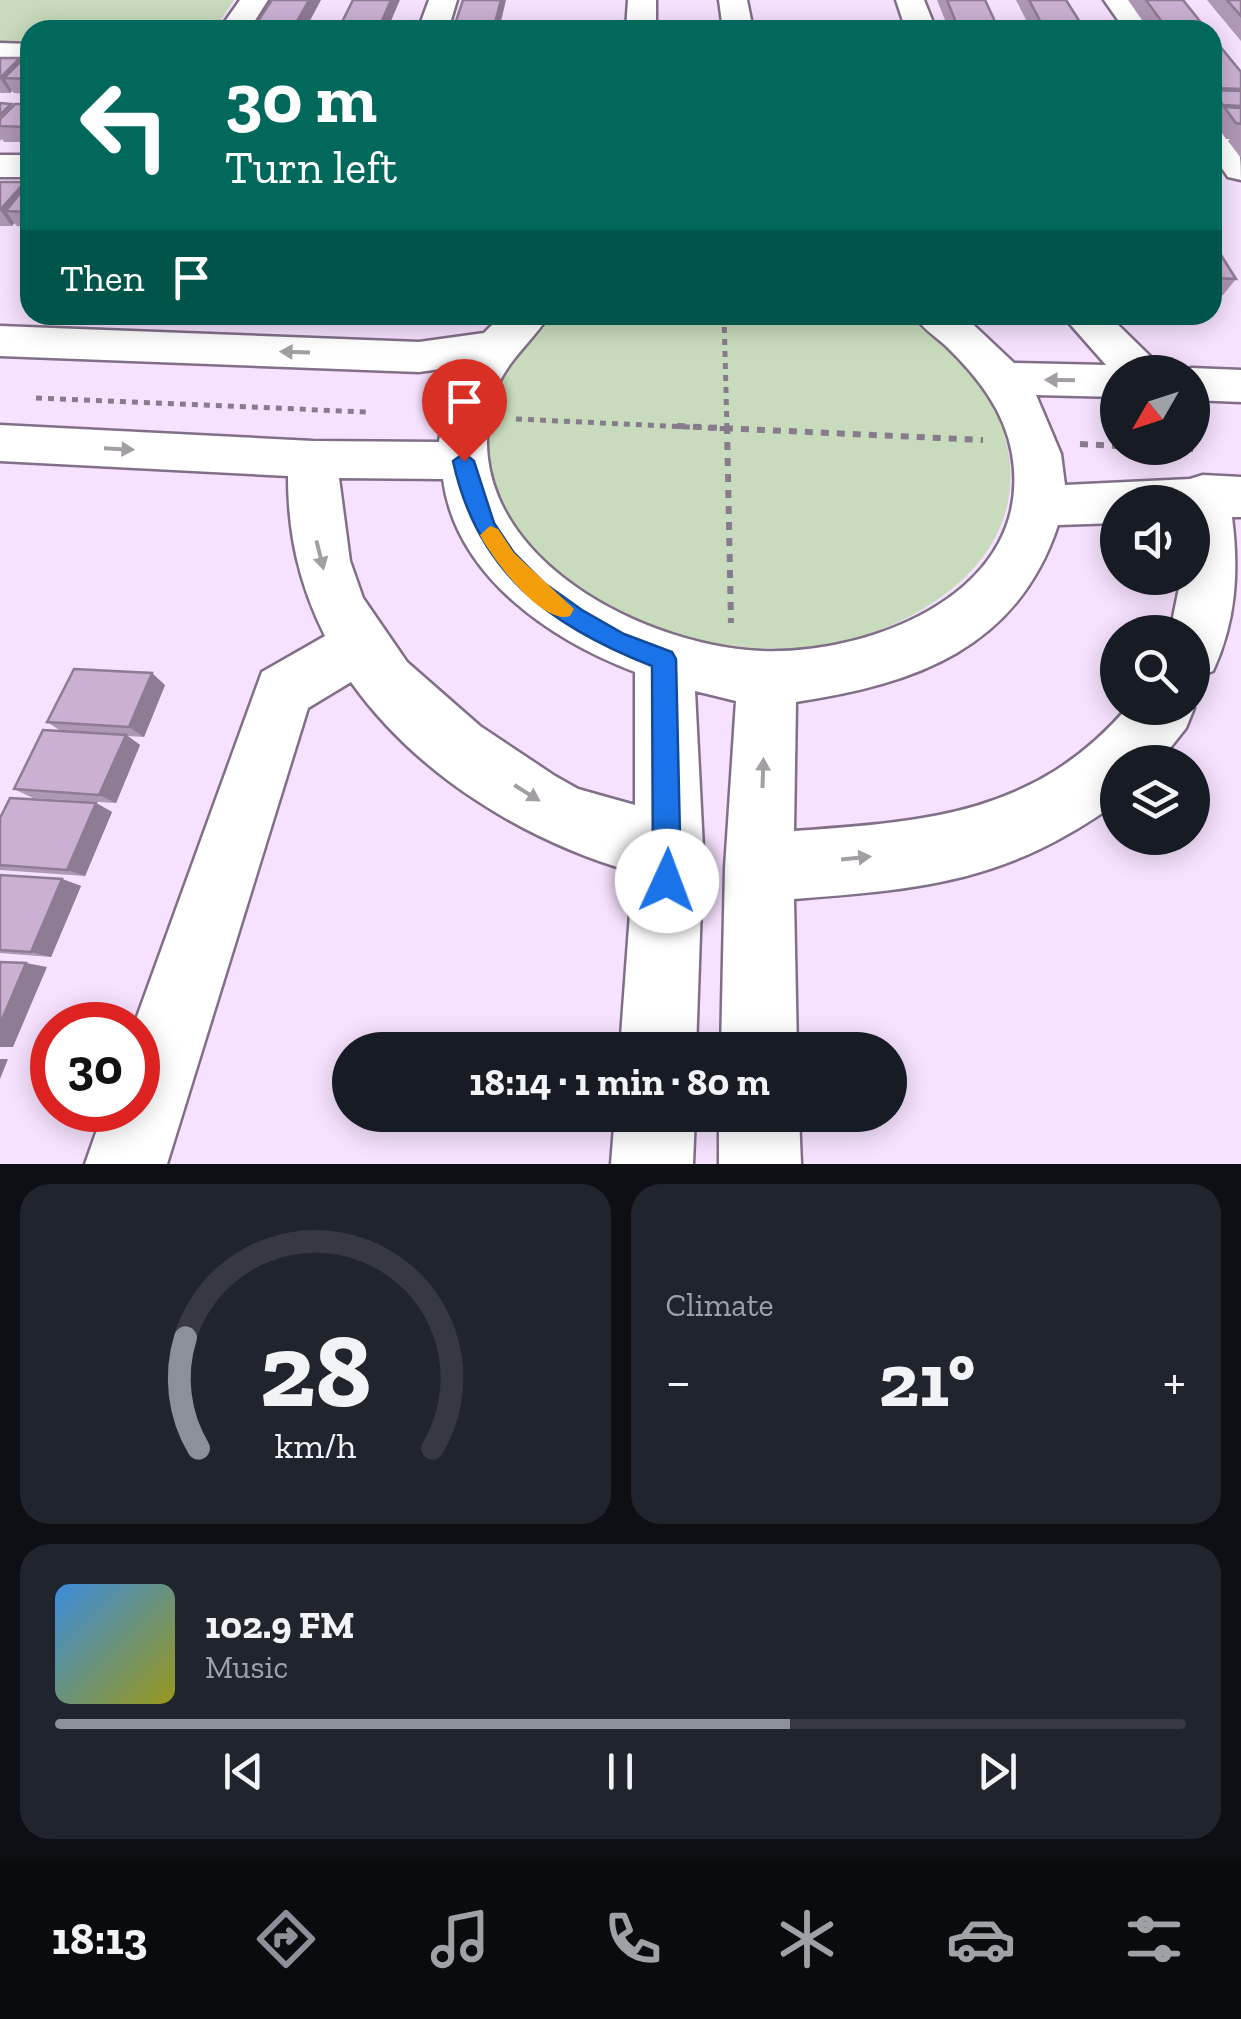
<!DOCTYPE html>
<meta charset="utf-8">
<style>
body{margin:0;font-family:"Zilla Slab",serif;background:#20242c;color:#f1f3f6;height:100vh;display:flex;flex-direction:column;font-size:38px;white-space:nowrap}
*{box-sizing:border-box;margin:0}
p{font-size:32px;color:#9ea1a6}
.icon{flex:none;width:55px;height:55px;fill:none;stroke:currentColor;stroke-width:2;stroke-linecap:round;stroke-linejoin:round}
.map{position:relative;height:1164px;overflow:hidden}
.side{display:flex;flex-direction:column;gap:20px;padding:20px;background:#0d0f14;flex:1}
.side>*{flex:none}
.banner{position:absolute;left:20px;top:20px;width:1202px;height:305px;border-radius:30px;box-shadow:0 5px 25px #0003;background:#00695c;color:#fff;overflow:hidden}
.needle{width:65px;rotate:231deg}
.tools{position:absolute;left:1100px;top:355px;display:grid;gap:20px}
.tools a{display:grid;place-items:center;width:110px;height:110px;border-radius:50%;background:#171b24;box-shadow:0 5px 25px #0003;font-size:50px}
.speed{position:absolute;left:30px;top:1002px;display:flex;gap:20px;font-size:50px;font-weight:700;text-align:center}
.speed>*{display:grid;place-content:center;width:130px;height:130px;border-radius:50%;background:#171b24;box-shadow:0 5px 25px #0003;line-height:1}
.speed .limit{border:15px solid #d22;background:#fff;color:#111}
.pin{position:absolute;display:grid;place-items:center;width:85px;height:85px;color:#fff;margin:-102px -42px;border-radius:50% 50% 50% 0;rotate:-45deg;box-shadow:0 0 10px #0007}
.pin .icon{rotate:45deg}
.me{position:absolute;width:110px;margin:-55px;rotate:2deg;stroke-linejoin:round;filter:drop-shadow(0 0 8px #0008)}
.turn{display:flex;align-items:center;gap:35px;height:210px;padding:0 40px;font-size:45px}
.turn .icon{width:130px;height:130px;stroke-width:2.5}
.turn b{display:block;font-size:70px;line-height:85px}
.then{display:flex;align-items:center;height:95px;padding:0 40px;background:#0003;gap:20px;font-size:38px}
.big{font-size:75px;font-weight:700;line-height:1.1}
.side .widget{flex:1;display:flex;flex-direction:column;justify-content:center;gap:15px;min-width:0;padding:0 35px;border-radius:30px;background:#20242c}
.side .dial{align-items:center;gap:0}
.dial svg{height:260px;overflow:visible;fill:none;stroke:#363941;stroke-width:7;stroke-linecap:round;text-anchor:middle}
.dial text{fill:#f1f3f6;stroke:none}
.song{display:flex;align-items:center;gap:30px}
.cover{width:120px;height:120px;border-radius:15px;background:linear-gradient(135deg,hsl(210 70% 55%),hsl(60 70% 35%))}
.played{height:10px;border-radius:5px;background:linear-gradient(90deg,#8c9099 65%,#363941 65%)}
.keys{display:flex;justify-content:space-around;direction:ltr}
.heat{display:flex;justify-content:space-between;align-items:center;font-size:55px;direction:ltr}
.side .tiles{flex:1;display:grid;gap:20px;grid-template-columns:1fr 1fr}
.widget:last-child{grid-column:span 2}
.trip{position:absolute;left:332px;top:1032px;width:575px;height:100px;border-radius:50px;background:#171b24;box-shadow:0 5px 25px #0003;font-weight:700;line-height:100px;text-align:center}
.menu{display:flex;height:160px;justify-content:space-around;align-items:center;background:#090b0e;color:#9ea1a6}
.menu .icon{width:70px;height:70px}
.menu .on{color:#8c9099}
.menu b{font-size:45px;color:#f1f3f6}
.map>svg:first-child{display:block}
.green{fill:#c8dbbc}
.lines{fill:none;stroke-linecap:round;stroke-linejoin:round}
.minor-casing{stroke:#816f88;stroke-width:5}
.path-far1{stroke:#897b8e;stroke-width:5;stroke-dasharray:6 6;stroke-linecap:butt}
.path{stroke:#897b8e;stroke-width:6;stroke-dasharray:8 8;stroke-linecap:butt}
.minor{fill:#fff;fill-rule:evenodd}
.wall{fill:#af97b6}
.shaded-wall{fill:#8e7b94}
.building{fill:#cbb0d4;stroke:#8e7b94;stroke-width:2.5}
.oneway{fill:#a29ea3}
.route{fill:#1a73e8;stroke:#114b97;stroke-width:2.5}
.slow{fill:#f59e0b}
</style>
<div class="map">
<svg width="1241" height="1164" viewBox="0 0 1241 1164">
<rect width="100%" height="100%" fill="#f6e1fe"/>
<path class="green" d="M0,0h234l-20,30h-184v16l-30,-1z
M555,315c91,0 182,0 272,0 20,0 66,-6 83,2 28,12 60,46 75,73 67,118 -7,207 -121,246 -132,45 -368,-31 -375,-192 -2,-54 27,-96 66,-129z"/>
<g class="lines">
<defs>
<path id="minor" d="M240,0h28l-19,30h-30z
M429,0h28l-9,30h-30z
M628,0h28v30h-30z
M719,0h28l6,30h-30z
M896,0h28l12,30h-30z
M1104,0h28l23,30h-30z
M0,43l30,1v18l-30,-1z
M1212,120c29,7 29,35 29,60l-13,-3 -16,-23z
M0,155h30v22h-30z
M502,315h47c-18,29 -44,46 -55,80 -46,151 142,251 268,256 111,4 274,-60 250,-197 -7,-43 -35,-78 -66,-108 -11,-10 -24,-18 -32,-31h49l51,48 92,2 -44,-50h46l47,46 6,11h-43v25l-82,-2 25,59 4,31 125,-6 13,-4 38,2v40h-9c7,54 4,104 -19,154l-21,8v-47h-22l11,-54h11v-76h-74v21l-60,2c-41,124 -143,159 -262,177l-2,129c130,-9 241,-16 333,-123h65v-4l2,4 -8,20 -27,34h-41v40c-111,80 -193,87 -324,97l3,151h-76l4,-182 11,-167 -41,-10 8,157 -7,202h-76l13,-178c-108,-31 -216,-97 -282,-190l-43,26 -141,456h-82l19,-54h34v-85h-4l128,-353 63,-36c-26,-52 -37,-102 -37,-160l-288,-15v-36l313,16 126,1 5,-34 18,-42 -43,6 -419,-16v-30l419,16 65,-9zM339,478l104,1c13,98 108,161 192,193v133l-57,-16 -23,-13 -75,-50 -73,-64 -44,-64 -13,-37z
M1192,368l49,2v32l-49,-2v-28h-15z
M615,1115h80l-2,49h-82z
M719,1115h80l2,49h-82z"/>
</defs>
<use href="#minor" class="minor-casing"/>
<path class="path-far1" d="M724,315l3,114
M36,398l332,14
M516,419l216,10"/>
<path class="path" d="M677,426l306,14
M727,426l4,197
M1080,444l38,2
M1154,448l39,1"/>
<use href="#minor" class="minor"/>
</g>
<path class="wall" d="M937,0h48l14,30h-50z
M1016,0h50l19,30h-54z
M1128,0h55l24,30h-58z
M1207,0h34v41z
M1212,37l4,4 -1,2 26,29v86l-13,-17 2,-2h-4l-11,-16 1,-3 -4,-1z
M0,58l22,3 8,-3v36l-16,-1 -2,-2 -2,2h-10z
M0,103l12,3 18,-2v38h-26l-2,-3 -2,2z
M0,182h25l2,3 3,-2v44l-13,-1 -3,-3 -2,3h-12z
M1212,241l7,11 -2,3 19,24 -13,16h-11z
M165,685l-21,52 -16,-1 12,9 -24,58 -83,-5 -19,-9 47,-58 -14,-9z
M96,803l16,9 -27,64 -85,-6v-52z
M0,875l62,4 19,7 -30,71 -51,-4z"/>
<path class="shaded-wall" d="M309,0h12l-16,30h-13z
M391,0h9l-13,30h-9z
M501,0h5l-7,30h-6z
M20,58l9,15 -25,5 8,13 -2,2 -10,-15z
M25,182l5,8 -24,21 8,12 -2,3 -12,-16z
M152,673l13,12 -21,52 -15,-10z
M126,735l14,10 -24,58 -17,-8z
M96,803l16,9 -27,64 -18,-6z
M62,879l19,7 -30,71 -20,-5z
M26,963l21,4 -34,80h-13v-23z
M0,1059h8l-8,20z"/>
<path class="building" d="M272,0h37l-17,30h-40z
M353,0h38l-13,30h-40z
M463,0h38l-8,30h-40z
M947,0h38l14,30h-40z
M1029,0h37l19,30h-40z
M1146,0h37l24,30h-39z
M1227,0h14v16z
M1212,43l6,1 23,28v17l-29,-1v-32h5h-5z
M0,58h20l-20,20z
M24,58h6v21l-26,-1z
M1212,90l29,1v15l-18,-1z
M0,103l11,1 -11,11z
M15,104h15v18l-5,5 -25,-1v-7z
M1224,107l17,1v16l-5,-1z
M0,182h25l-25,28z
M29,182l1,30 -24,-1z
M1212,241l7,11h-7z
M1212,255h9l15,24 -24,-1z
M74,669l78,4 -23,54 -82,-5z
M43,730l83,5 -27,60 -85,-6z
M10,798l86,5 -29,67 -67,-5v-47z
M0,875l62,4 -31,73 -31,-2z
M0,962l26,1 -26,61z"/>
<defs><path id="oneway-solid" d="M-6-.8H1V-3.2L6.5 0L1 3.2V.8H-6Z" transform="scale(2.5)"/></defs>
<g class="oneway">
<use href="#oneway-solid" transform="translate(295 352) rotate(-178)"/>
<use href="#oneway-solid" transform="translate(1060 380) rotate(-179)"/>
<use href="#oneway-solid" transform="translate(119 449) rotate(3)"/>
<use href="#oneway-solid" transform="translate(320 555) rotate(76)"/>
<use href="#oneway-solid" transform="translate(763 773) rotate(-88)"/>
<use href="#oneway-solid" transform="translate(527 793) rotate(32)"/>
<use href="#oneway-solid" transform="translate(856 858) rotate(-6)"/>
</g>
<path class="route" d="M464,453l10,8 20,62 20,30 30,30 38,27 42,24 48,18 4,7 5,222 -4,10 -10,5 -10,-5 -4,-10 -1,-215c-102,-40 -175,-93 -199,-205z"/>
<path class="slow" d="M490,526l8,3 16,24 60,56 -4,7c-28,10 -78,-58 -90,-81z"/>
</svg>
<div class="tools">
<a><svg class="needle" viewBox="-14 -14 28 28"><path d="M0-13l5 13h-10z" fill="#e53935"/><path d="M0 13l5-13h-10z" fill="#9ea1a6"/></svg></a>
<a><svg class="icon" aria-label="sound" viewBox="0 0 24 24"><path d="M4 9h4l5-4v14l-5-4H4zM17 9q2 3 0 6"/></svg></a>
<a><svg class="icon" aria-label="search" viewBox="0 0 24 24"><circle cx="10" cy="10" r="6"/><path d="M15 15l6 6"/></svg></a>
<a><svg class="icon" aria-label="layers" viewBox="0 0 24 24"><path d="M12 4l9 5-9 5-9-5zM3 14l9 5 9-5"/></svg></a>
</div>
<div class="speed"><div class="limit">30</div></div>
<div class="pin" style="left:464px;top:461px;background:#d93025"><svg class="icon" aria-label="arrive" viewBox="0 0 24 24"><path d="M6 21V4h12l-3 4 3 4H6"/></svg></div>
<svg class="me" style="left:667px;top:881px" viewBox="-20 -20 40 40"><circle r="19" fill="#fff"/><path d="M0-13L10 11 0 6-10 11z" fill="#1a73e8"/></svg>
<div class="trip">18:14 · 1 min · 80 m</div>
<div class="banner">
<div class="turn"><svg class="icon" aria-label="left" viewBox="0 0 24 24"><path d="M17 20v-9H6M10 6l-5 5 5 5"/></svg><div><b>30 m</b>Turn left</div></div>
<div class="then">Then<svg class="icon" aria-label="arrive" viewBox="0 0 24 24"><path d="M6 21V4h12l-3 4 3 4H6"/></svg></div>
</div>
</div>
<section class="side">
<div class="tiles">
<div class="widget dial"><svg viewBox="0 0 100 80">
<path d="M14 69A42 42 0 1 1 86 69"/>
<path d="M14 69A42 42 0 0 1 10 35" stroke="#8c9099"/>
<text x="50" y="56" font-size="32" font-weight="700">28</text>
<text x="50" y="72" font-size="11">km/h</text>
</svg></div>
<div class="widget"><p>Climate</p>
<div class="heat"><a>−</a><b class="big">21°</b><a>+</a></div>
</div>
<div class="widget">
<div class="song"><i class="cover"></i><div><b>102.9 FM</b><p>Music</p></div></div>
<div class="played"></div>
<div class="keys"><svg class="icon" aria-label="previous" viewBox="0 0 24 24"><path d="M18 5L8 12l10 7zM5 5v14"/></svg><svg class="icon" aria-label="pause" viewBox="0 0 24 24"><path d="M8 5v14M16 5v14"/></svg><svg class="icon" aria-label="next" viewBox="0 0 24 24"><path d="M6 5l10 7-10 7zM19 5v14"/></svg></div>
</div>
</div>
</section>
<nav class="menu">
<b>18:13</b>
<svg class="icon on" aria-label="directions" viewBox="0 0 24 24"><path d="M12 3l9 9-9 9-9-9zM9 14v-3h6M13 9l2 2-2 2"/></svg>
<svg class="icon" aria-label="music" viewBox="0 0 24 24"><path d="M9 18V5l10-2v13"/><circle cx="6" cy="18" r="3"/><circle cx="16" cy="16" r="3"/></svg>
<svg class="icon" aria-label="phone" viewBox="0 0 24 24"><path d="M5 4h4l2 5-3 2q2 4 5 5l2-3 5 2v4C11 20 4 13 5 4z"/></svg>
<svg class="icon" aria-label="climate" viewBox="0 0 24 24"><path d="M12 3v18M4 7l16 10M4 17L20 7"/></svg>
<svg class="icon" aria-label="car" viewBox="0 0 24 24"><path d="M5 17H2v-5l4-1 3-4h7l3 4 3 1v5h-3M9 17h6M6 11h13"/><circle cx="7" cy="17" r="2"/><circle cx="17" cy="17" r="2"/></svg>
<svg class="icon" aria-label="filters" viewBox="0 0 24 24"><path d="M4 7h16M4 17h16"/><circle cx="9" cy="7" r="2"/><circle cx="15" cy="17" r="2"/></svg>
</nav>
